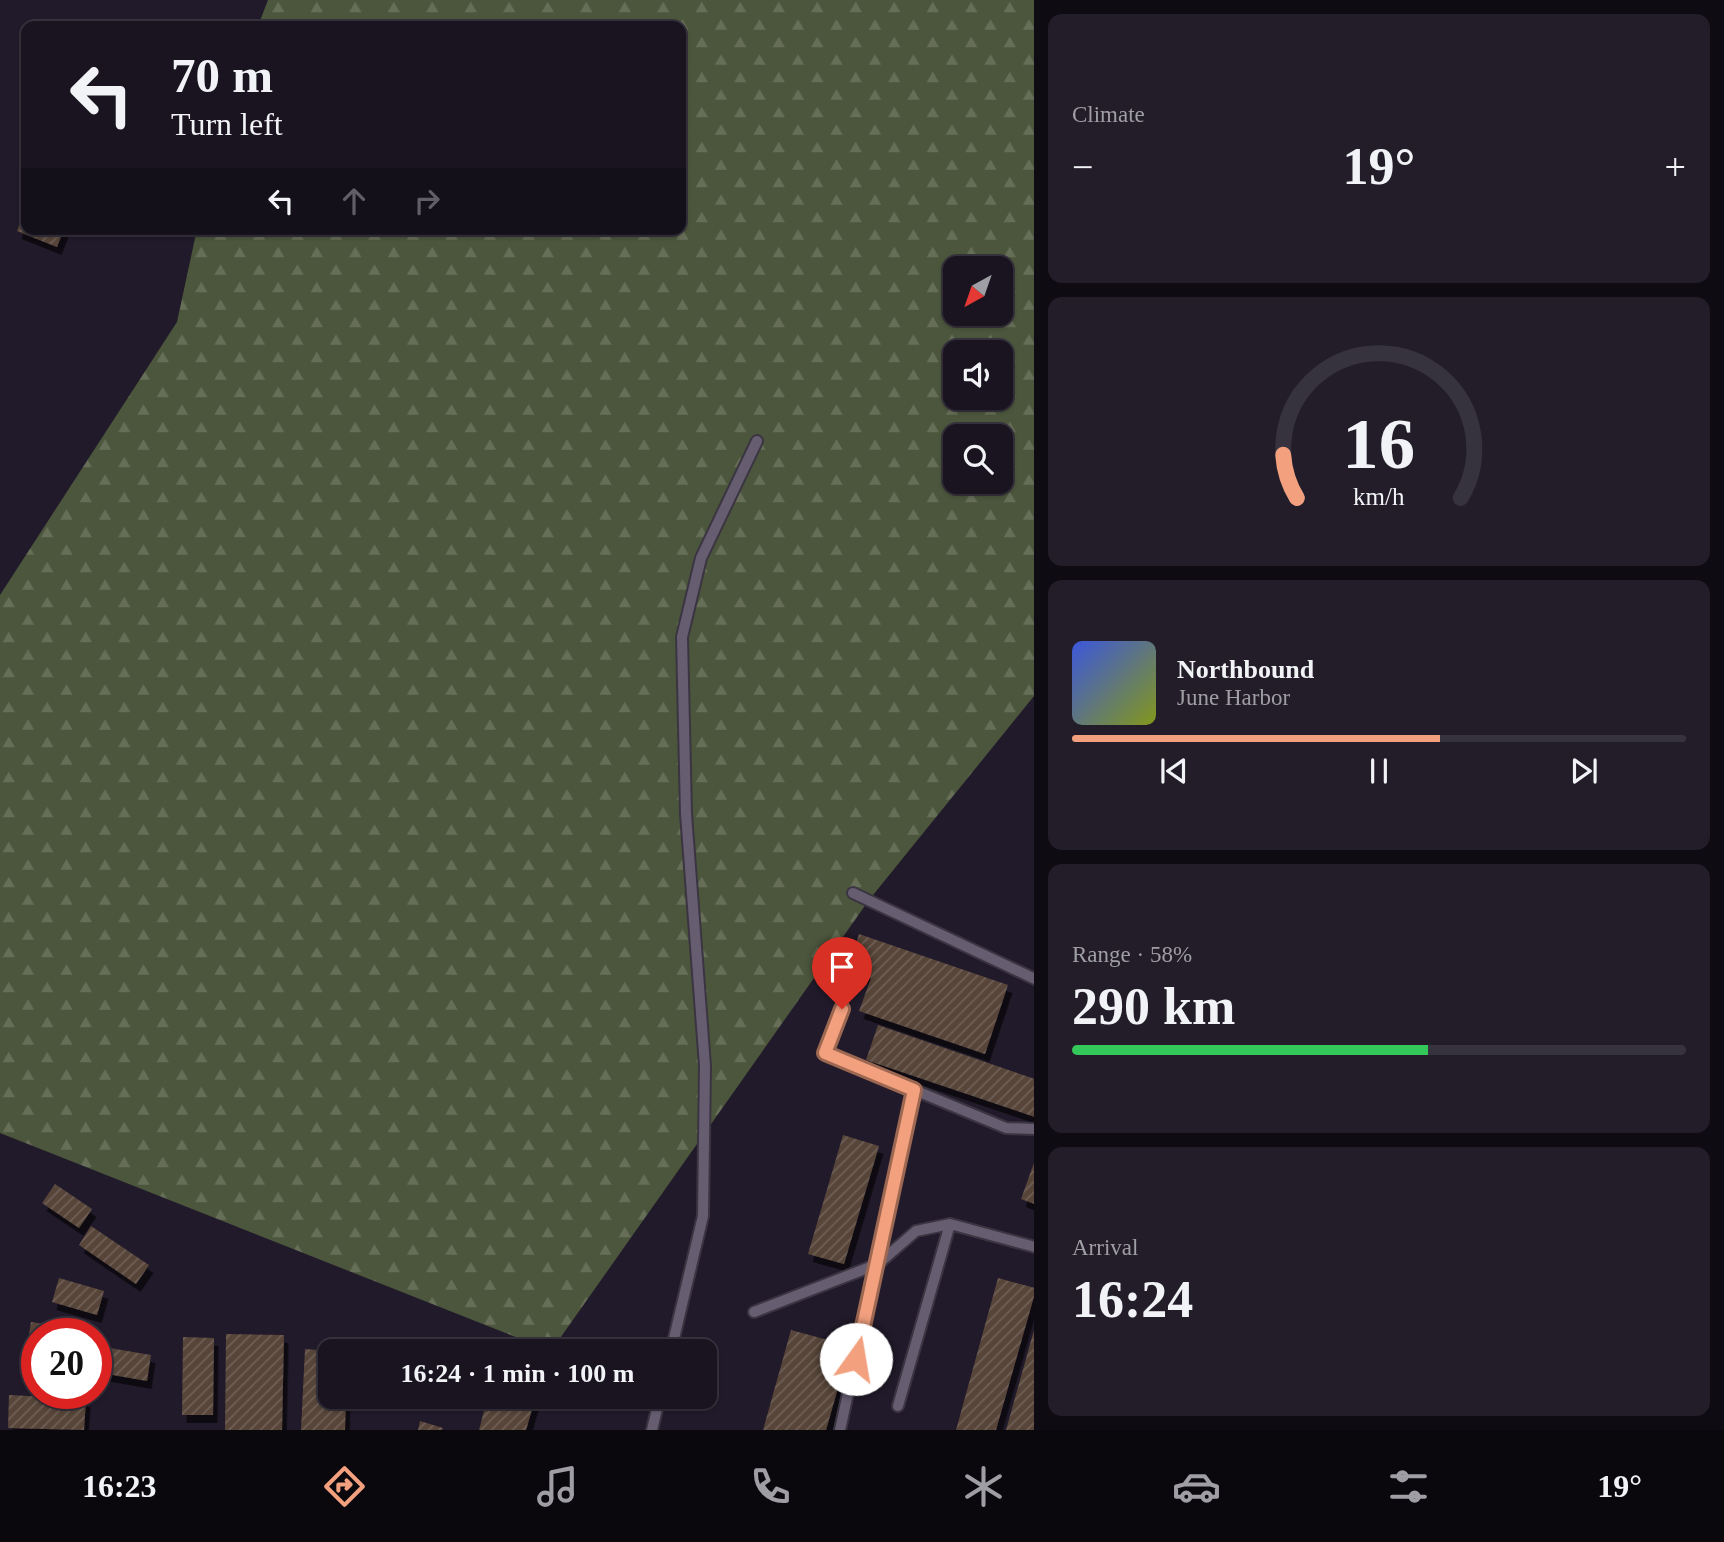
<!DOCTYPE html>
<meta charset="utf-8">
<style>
body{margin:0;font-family:Georgia,serif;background:#221d29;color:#f1f3f6;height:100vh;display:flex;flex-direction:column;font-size:26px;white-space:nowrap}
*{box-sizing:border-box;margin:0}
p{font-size:23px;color:#9f9ea5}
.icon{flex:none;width:38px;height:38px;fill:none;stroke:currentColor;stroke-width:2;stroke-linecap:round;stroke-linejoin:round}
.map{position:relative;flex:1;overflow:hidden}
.side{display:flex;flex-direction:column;gap:14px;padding:14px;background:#0e0b12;width:690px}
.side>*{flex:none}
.banner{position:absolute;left:21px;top:21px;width:665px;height:214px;border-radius:14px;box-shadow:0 2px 5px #0004,0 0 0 2px #37333e;background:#191420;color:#f1f3f6;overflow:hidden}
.needle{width:46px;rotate:220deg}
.fabs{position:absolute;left:943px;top:256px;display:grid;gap:14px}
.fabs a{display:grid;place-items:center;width:70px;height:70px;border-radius:14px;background:#191420;box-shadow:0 2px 5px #0004,0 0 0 2px #37333e;font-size:35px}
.speed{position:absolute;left:21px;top:1318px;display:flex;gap:14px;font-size:35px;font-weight:700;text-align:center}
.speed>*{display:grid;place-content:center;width:91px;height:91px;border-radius:50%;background:#191420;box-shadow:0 2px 5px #0004,0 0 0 2px #37333e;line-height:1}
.speed .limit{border:10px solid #d22;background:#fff;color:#111}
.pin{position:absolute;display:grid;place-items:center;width:60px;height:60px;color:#fff;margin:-72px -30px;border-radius:50% 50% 50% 0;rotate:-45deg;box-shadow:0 0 7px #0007}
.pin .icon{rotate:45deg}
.me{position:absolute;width:77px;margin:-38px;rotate:13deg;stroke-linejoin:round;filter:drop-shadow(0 0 5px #0008)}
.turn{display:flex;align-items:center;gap:24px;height:147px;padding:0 35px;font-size:32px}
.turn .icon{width:91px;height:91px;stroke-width:2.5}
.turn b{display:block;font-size:49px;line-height:60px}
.lanes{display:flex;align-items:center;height:66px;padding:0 35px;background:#0003;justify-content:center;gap:35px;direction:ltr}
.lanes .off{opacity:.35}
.big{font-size:52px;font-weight:600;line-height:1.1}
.side .card{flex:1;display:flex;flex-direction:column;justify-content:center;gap:10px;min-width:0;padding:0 24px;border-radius:14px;background:#221d29}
.side .dial{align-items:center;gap:0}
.dial svg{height:182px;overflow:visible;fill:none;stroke:#37333e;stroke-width:7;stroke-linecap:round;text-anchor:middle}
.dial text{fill:#f1f3f6;stroke:none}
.song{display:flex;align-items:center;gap:21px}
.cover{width:84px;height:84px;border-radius:10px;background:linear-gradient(135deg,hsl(230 70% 55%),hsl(70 70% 35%))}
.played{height:7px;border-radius:4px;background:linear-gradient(90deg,#f2a07e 60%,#37333e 60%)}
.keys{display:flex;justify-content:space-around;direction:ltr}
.heat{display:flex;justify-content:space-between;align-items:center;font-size:38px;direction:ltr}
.charge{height:10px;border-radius:5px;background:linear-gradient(90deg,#34c759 58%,#37333e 0)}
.trip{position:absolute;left:318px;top:1339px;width:399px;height:70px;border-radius:14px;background:#191420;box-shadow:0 2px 5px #0004,0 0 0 2px #37333e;font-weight:600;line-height:70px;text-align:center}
.tab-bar{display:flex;height:112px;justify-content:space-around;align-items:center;background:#0a080d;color:#9f9ea5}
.tab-bar .icon{width:49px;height:49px}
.tab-bar .active{color:#f2a07e}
.tab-bar b{font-size:32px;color:#f1f3f6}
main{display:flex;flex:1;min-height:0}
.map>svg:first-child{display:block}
.forest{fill:url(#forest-firs);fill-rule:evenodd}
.building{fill:url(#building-hatch);filter:url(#shadow)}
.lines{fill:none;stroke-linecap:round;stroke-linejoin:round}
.service-casing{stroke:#3b3542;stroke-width:14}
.service{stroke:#665d71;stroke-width:10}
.route-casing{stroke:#9d6852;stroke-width:18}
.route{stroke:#f2a07e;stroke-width:12}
</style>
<main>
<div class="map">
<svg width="1035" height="1430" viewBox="0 0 1035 1430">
<defs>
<pattern id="forest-firs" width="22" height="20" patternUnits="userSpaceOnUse" patternTransform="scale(1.75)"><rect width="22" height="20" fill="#4c563c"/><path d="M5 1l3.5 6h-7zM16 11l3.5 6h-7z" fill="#666e58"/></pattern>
<pattern id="building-hatch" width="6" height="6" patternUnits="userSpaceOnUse" patternTransform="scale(1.75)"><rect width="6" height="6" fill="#574539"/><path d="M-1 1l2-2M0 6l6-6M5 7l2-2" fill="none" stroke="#6f5f56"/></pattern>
<filter id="shadow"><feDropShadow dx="4.5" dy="8" stdDeviation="0" flood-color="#0009"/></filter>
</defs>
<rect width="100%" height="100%" fill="#211a2a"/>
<path class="forest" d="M268,0h766v696l-165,204 -318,451 -551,-218v-538l177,-273 20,-93h484v-203h-423zM956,268h45v45h-45zM956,352h45v45h-45zM956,436h45v45h-45z"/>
<path class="building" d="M26,208v21h38l-7,18 -40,-16z
M859,934l149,51 -23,69 -126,-43 12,-33 -23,-8z
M878,1025l157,54v38l-169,-57z
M843,1135l36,11 -35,118 -36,-10z
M1035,1160v44l-14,-5z
M55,1184l37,25 -13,19 -37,-25z
M91,1226l58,39 -13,19 -57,-39z
M59,1278l45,13 -7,24 -45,-13z
M998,1278l37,10v5l-39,137h-40z
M31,1322l27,4 -2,8h-19v41l-14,-2z
M791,1330l59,16 -24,84h-63z
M1034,1330l1,100h-29z
M226,1334l58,1 -2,95h-57z
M183,1337l31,1 -1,77h-31z
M98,1346l53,9 -4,26 -51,-9z
M305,1349l26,2v45h15l-1,34h-44z
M9,1395l77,4 -2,31 -76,-2z
M488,1396h48l-10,34h-47z
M420,1421l23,7 -1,2h-24z"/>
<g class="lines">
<defs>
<path id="service" d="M853,893l182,86
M842,1009l-17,44 181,75 29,1
M754,1312l124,-48 38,-33 34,-7 85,23
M671,1351l32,-135 2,-150 -19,-252 -4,-177 19,-79 56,-117
M898,1406l52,-182
M652,1430l8,-34
M840,1430l74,-340"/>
</defs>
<use href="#service" class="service-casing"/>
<use href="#service" class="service"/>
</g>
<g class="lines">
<defs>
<path id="route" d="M842,1009l-17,44 89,37 -58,269"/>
</defs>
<use href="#route" class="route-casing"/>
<use href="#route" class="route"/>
</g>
</svg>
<div class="fabs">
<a><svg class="needle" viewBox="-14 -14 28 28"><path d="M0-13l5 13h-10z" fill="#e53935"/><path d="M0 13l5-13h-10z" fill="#9f9ea5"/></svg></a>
<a><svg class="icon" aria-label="sound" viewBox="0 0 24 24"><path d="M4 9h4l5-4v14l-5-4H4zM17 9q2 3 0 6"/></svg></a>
<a><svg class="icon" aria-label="search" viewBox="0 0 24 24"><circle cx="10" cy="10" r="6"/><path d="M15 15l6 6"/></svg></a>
</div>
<div class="speed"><div class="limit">20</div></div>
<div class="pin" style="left:842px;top:1009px;background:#d93025"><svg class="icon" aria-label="arrive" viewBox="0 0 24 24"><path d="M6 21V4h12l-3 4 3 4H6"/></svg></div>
<svg class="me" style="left:856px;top:1359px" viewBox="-20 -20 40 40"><circle r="19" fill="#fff"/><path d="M0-13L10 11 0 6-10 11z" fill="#f2a07e"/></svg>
<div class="trip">16:24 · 1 min · 100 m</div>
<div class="banner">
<div class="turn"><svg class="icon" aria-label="left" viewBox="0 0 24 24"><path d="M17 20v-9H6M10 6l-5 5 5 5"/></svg><div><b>70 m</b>Turn left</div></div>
<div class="lanes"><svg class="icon" aria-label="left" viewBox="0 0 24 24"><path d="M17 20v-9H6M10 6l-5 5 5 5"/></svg><svg class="icon off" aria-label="ahead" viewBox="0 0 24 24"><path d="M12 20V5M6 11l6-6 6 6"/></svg><svg class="icon off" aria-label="right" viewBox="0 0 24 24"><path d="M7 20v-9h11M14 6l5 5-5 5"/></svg></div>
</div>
</div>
<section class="side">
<div class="card"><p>Climate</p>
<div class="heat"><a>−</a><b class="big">19°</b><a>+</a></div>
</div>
<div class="card dial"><svg viewBox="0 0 100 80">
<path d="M14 69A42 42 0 1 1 86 69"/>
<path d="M14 69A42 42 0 0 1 8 50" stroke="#f2a07e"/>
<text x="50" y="56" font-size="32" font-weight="700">16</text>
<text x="50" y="72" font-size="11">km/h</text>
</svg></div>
<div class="card">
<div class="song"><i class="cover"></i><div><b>Northbound</b><p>June Harbor</p></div></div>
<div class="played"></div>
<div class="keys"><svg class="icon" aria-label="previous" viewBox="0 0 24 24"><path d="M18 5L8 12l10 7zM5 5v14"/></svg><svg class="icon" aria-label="pause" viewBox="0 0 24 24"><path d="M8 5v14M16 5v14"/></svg><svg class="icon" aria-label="next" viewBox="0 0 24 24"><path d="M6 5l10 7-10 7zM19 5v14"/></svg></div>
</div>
<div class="card"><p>Range · 58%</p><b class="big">290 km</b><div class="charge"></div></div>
<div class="card"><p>Arrival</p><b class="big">16:24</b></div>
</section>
</main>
<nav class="tab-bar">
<b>16:23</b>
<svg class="icon active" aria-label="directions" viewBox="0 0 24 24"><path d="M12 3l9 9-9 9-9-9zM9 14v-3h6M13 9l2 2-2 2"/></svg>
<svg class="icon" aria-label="music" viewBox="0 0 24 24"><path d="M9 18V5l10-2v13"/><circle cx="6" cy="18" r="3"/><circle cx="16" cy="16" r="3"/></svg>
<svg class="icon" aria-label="phone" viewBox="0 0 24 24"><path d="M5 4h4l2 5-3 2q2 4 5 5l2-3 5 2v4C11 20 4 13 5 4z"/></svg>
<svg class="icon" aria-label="climate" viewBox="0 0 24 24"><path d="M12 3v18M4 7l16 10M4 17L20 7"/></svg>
<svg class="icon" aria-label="car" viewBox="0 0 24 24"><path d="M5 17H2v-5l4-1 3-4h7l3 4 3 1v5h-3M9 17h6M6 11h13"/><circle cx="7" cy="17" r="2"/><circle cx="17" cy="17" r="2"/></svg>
<svg class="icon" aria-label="filters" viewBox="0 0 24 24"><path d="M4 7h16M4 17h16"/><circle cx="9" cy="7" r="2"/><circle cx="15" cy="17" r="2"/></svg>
<b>19°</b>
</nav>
